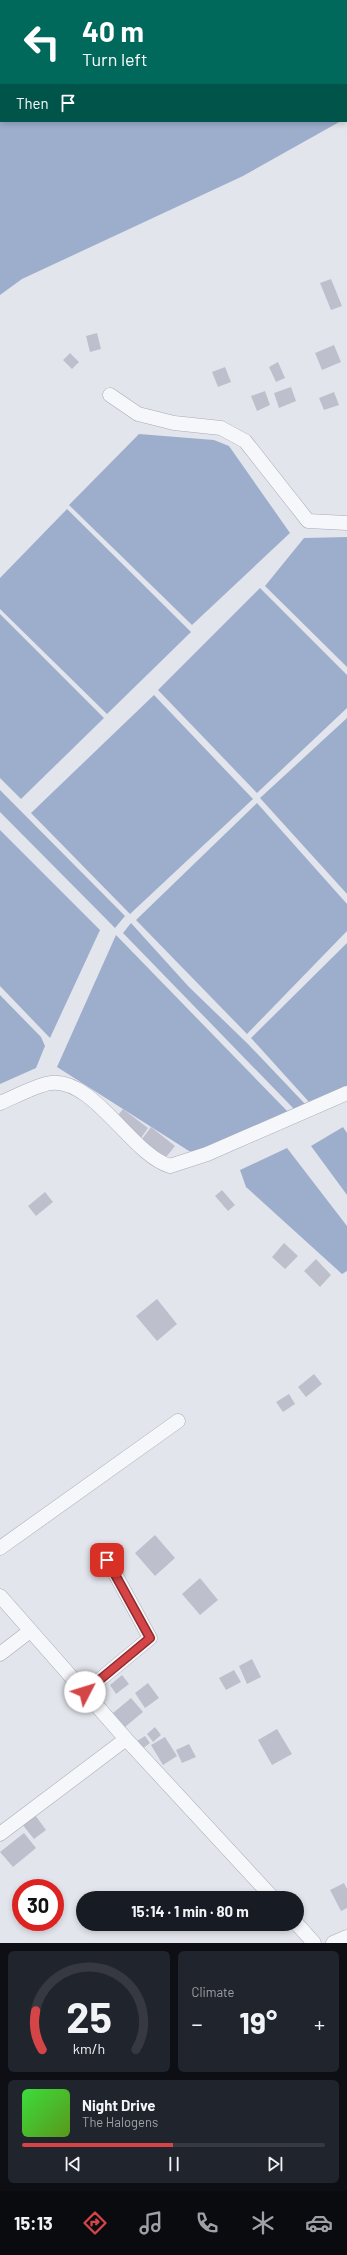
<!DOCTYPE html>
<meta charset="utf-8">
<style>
body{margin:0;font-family:Barlow,sans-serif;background:#20242c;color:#f1f3f6;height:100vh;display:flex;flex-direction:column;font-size:15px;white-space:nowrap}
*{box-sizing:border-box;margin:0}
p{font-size:13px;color:#9ea1a6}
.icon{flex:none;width:22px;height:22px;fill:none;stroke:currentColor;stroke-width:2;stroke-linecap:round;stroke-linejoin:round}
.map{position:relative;height:1943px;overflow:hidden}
.sheet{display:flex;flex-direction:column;gap:8px;padding:8px;background:#0d0f14;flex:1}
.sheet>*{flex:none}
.guide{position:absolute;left:0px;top:0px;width:347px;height:122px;box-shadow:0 2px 6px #0003;background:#00695c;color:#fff;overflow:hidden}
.speed{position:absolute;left:12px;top:1879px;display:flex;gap:8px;font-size:20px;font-weight:700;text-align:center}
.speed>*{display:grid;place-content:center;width:52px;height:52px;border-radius:50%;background:#171b24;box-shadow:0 2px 6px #0003;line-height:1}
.speed .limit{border:6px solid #d22;background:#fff;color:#111}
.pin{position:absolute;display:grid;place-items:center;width:34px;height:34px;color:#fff;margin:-17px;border-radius:8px;box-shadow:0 2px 6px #0006}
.me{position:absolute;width:44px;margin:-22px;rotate:50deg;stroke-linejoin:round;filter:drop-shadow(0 0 3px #0008)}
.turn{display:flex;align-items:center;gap:14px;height:84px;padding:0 16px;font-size:18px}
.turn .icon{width:52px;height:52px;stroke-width:2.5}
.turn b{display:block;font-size:28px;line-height:34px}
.then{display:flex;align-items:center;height:38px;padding:0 16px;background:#0003;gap:8px;font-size:15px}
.big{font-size:30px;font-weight:700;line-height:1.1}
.sheet .tile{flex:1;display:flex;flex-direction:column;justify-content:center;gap:6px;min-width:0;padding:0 14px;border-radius:6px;background:#20242c}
.sheet .dial{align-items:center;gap:0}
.dial svg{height:104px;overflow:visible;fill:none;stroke:#363941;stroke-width:7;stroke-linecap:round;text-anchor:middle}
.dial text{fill:#f1f3f6;stroke:none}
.song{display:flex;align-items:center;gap:12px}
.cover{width:48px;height:48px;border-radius:6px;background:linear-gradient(135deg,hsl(120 70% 55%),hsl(90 70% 35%))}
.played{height:4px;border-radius:2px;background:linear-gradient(90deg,#d54446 50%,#363941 50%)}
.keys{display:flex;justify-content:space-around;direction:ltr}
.heat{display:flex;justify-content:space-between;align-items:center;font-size:22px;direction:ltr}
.sheet .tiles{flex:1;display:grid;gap:8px;grid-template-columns:1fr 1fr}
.tile:last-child{grid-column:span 2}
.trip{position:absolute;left:76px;top:1891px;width:228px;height:40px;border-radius:20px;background:#171b24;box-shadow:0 2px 6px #0003;font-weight:700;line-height:40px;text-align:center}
.tab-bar{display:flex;height:64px;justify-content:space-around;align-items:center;background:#090b0e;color:#9ea1a6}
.tab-bar .icon{width:28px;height:28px}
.tab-bar .current{color:#d54446}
.tab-bar b{font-size:18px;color:#f1f3f6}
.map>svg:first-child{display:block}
.water{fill:#9daecd}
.building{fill:#bdc0cc}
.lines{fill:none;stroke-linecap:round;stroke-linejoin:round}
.minor-casing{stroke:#a8abb7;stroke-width:15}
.minor{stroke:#f6f7fa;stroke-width:14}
.route-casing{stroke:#8a2c2e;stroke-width:10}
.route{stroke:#d54446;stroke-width:7}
</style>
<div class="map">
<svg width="347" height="1943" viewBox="0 0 347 1943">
<rect width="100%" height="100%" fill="#e3e5ec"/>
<path class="water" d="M0,0h347v118l-1,-117h-345v120h340l-98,55 -221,103 -22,16z
M139,434l75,6 15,6 61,87 -98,92 -123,-120z
M67,509l124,123 -84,82 -107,-105v-31z
M347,537v130l-82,-81 39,-48z
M260,588l87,87v33l-90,85 -99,-103z
M0,614l104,104 -83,81 -21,-21z
M154,695l99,104 -123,115 -99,-101z
M347,718v176l-87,-96z
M0,790l125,126 -10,12 -115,-116z
M257,803l90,101v27l-100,103 -111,-114z
M0,830l100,100 -50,108 -50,-52z
M131,923l58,64 59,57 58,61 -12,4 -171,-176z
M116,935l174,179 -86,38 -15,-1 -132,-84z
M347,943v143l-38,16 -58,-64z
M0,995l41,42 4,9 -9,22 -36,16z
M343,1127l4,6v62l-36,-49z
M287,1148l60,78v45l-5,3 -96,-87 -6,-17z"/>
<path class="building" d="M331,279l11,27 -11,4 -11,-27z
M97,333l4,16 -11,3 -4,-16z
M334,345l7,17 -19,8 -7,-17z
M70,353l9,9 -7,7 -9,-9z
M278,362l7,16 -9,4 -7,-15z
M225,367l6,15 -13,5 -6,-15z
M291,387l5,14 -17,7 -5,-15z
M265,391l5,14 -13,6 -6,-15z
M334,392l5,13 -15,5 -5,-12z
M123,1109l25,19 -7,10 -26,-19z
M151,1127l24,19 -12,15 -24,-18z
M222,1190l13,15 -7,6 -13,-15z
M45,1192l8,10 -17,14 -8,-10z
M284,1243l14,13 -13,13 -13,-12z
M316,1259l15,16 -11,12 -16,-16z
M157,1299l20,25 -20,17 -21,-25z
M314,1374l8,10 -16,13 -8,-10z
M289,1394l6,10 -12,8 -7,-10z
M155,1535l20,23 -20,18 -20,-23z
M200,1578l18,22 -18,15 -18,-21z
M252,1659l9,18 -14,7 -8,-18z
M234,1670l7,12 -15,8 -7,-12z
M122,1675l7,9 -13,10 -6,-9z
M148,1683l11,15 -14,10 -10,-15z
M131,1698l12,14 -18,15 -12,-14z
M155,1727l6,8 -8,7 -6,-8z
M277,1729l15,25 -20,11 -14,-25z
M145,1736l5,7 -8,6 -5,-8z
M165,1737l12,19 -14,9 -12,-20z
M189,1744l7,13 -14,6 -6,-13z
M35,1815l11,15 -12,9 -12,-15z
M24,1833l12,15 -23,19 -13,-15z
M344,1883l3,6v19l-6,3 -11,-21z"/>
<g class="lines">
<defs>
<path id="minor" d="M110,395l28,19 36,9 47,5 24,13 63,80 39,2
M0,1103c12,-5 39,-19 51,-20 43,-5 81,72 119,83l37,-12 140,-61
M0,1548l178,-127
M0,1596l126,143 147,159
M0,1654l30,-23
M85,1692l65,-54 -43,-79
M0,1834l126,-95
M297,1924l17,19
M333,1943l14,-6"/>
</defs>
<use href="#minor" class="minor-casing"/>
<use href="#minor" class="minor"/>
</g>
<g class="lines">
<defs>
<path id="route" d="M85,1692l65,-54 -43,-78"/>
</defs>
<use href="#route" class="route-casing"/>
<use href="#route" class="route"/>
</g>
</svg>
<div class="speed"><div class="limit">30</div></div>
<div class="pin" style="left:107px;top:1560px;background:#d93025"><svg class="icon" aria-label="arrive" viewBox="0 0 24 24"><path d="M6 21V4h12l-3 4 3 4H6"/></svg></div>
<svg class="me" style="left:85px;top:1692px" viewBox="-20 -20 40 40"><circle r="19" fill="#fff"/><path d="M0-13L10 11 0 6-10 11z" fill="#d54446"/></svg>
<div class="trip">15:14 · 1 min · 80 m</div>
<div class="guide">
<div class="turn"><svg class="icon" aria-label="left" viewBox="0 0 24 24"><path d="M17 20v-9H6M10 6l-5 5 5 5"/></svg><div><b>40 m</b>Turn left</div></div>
<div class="then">Then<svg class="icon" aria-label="arrive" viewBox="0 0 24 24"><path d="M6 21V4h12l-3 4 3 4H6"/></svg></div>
</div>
</div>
<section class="sheet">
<div class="tiles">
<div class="tile dial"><svg viewBox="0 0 100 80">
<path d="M14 69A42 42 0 1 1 86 69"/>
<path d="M14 69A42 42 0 0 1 9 39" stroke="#d54446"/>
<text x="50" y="56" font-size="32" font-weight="700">25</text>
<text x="50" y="72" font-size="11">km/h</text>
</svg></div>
<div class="tile"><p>Climate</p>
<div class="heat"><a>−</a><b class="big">19°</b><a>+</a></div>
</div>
<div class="tile">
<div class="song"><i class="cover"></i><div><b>Night Drive</b><p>The Halogens</p></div></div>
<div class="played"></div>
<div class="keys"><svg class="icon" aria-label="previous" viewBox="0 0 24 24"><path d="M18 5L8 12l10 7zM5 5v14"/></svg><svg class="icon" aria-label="pause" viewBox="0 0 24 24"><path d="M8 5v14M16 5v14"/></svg><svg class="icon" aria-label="next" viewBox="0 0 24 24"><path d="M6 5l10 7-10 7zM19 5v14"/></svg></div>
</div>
</div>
</section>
<nav class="tab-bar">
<b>15:13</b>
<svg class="icon current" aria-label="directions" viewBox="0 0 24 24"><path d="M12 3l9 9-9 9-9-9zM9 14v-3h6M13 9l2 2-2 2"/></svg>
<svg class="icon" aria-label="music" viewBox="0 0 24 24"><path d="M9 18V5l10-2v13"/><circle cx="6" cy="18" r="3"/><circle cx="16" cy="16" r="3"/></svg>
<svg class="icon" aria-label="phone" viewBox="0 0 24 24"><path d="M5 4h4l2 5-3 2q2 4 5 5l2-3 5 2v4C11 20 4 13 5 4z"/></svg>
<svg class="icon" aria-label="climate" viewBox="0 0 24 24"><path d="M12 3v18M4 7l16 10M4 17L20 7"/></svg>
<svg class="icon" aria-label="car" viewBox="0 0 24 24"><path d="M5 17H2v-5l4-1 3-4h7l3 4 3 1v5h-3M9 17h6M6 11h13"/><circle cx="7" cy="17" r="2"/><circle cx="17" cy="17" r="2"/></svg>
</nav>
